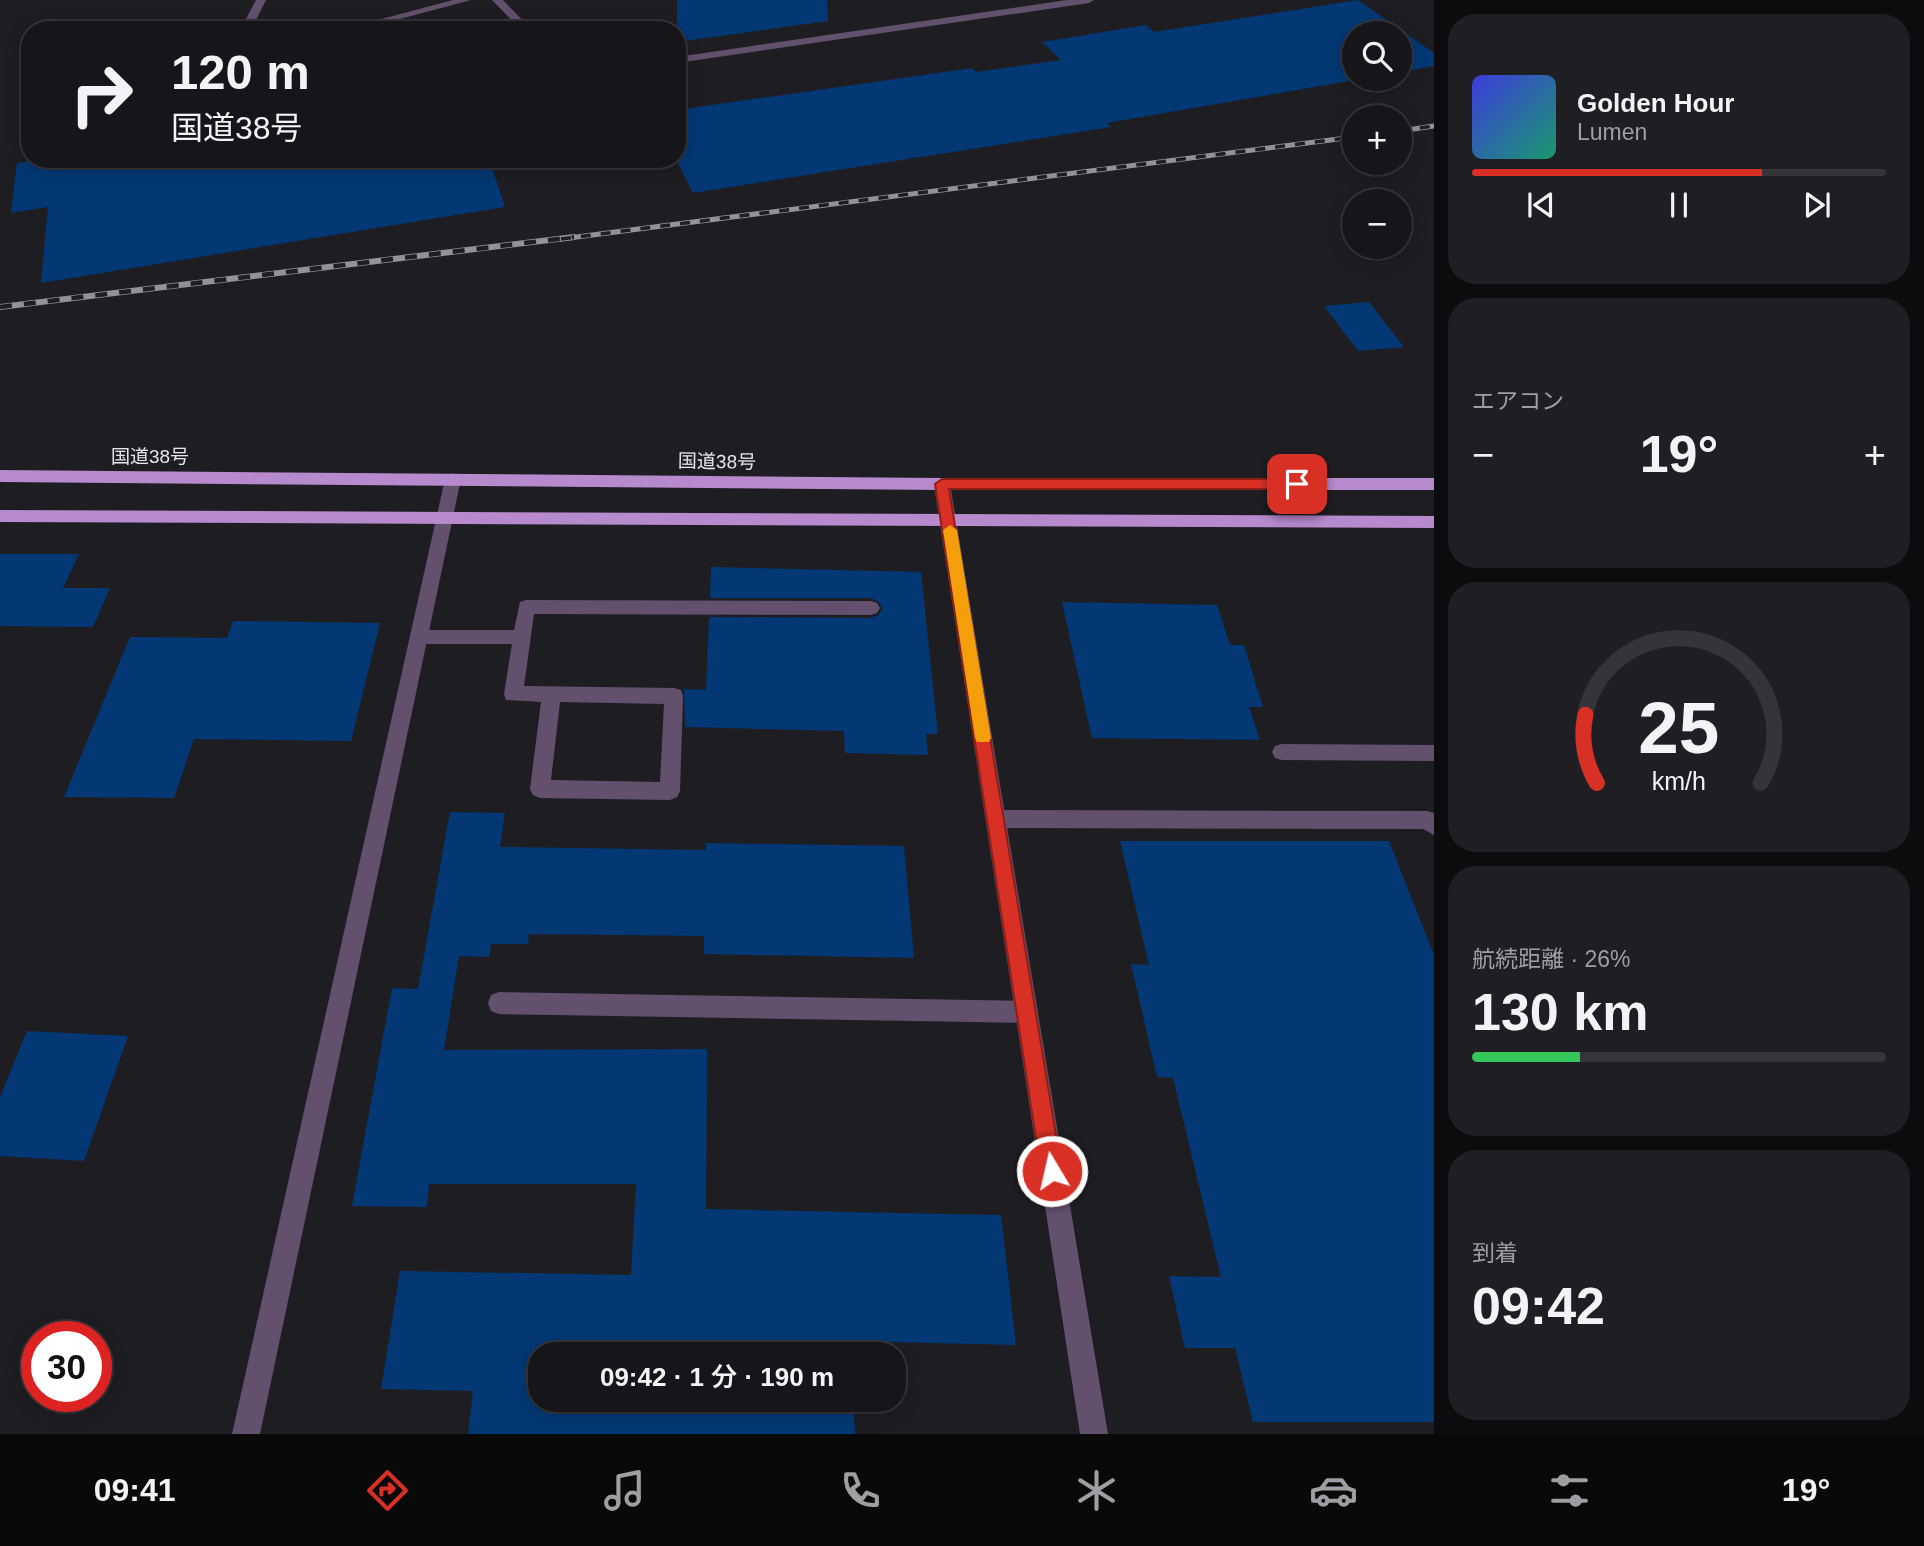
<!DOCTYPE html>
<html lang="ja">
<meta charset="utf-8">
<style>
body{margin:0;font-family:Helvetica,"Noto Sans JP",sans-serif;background:#1f1f23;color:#f1f3f6;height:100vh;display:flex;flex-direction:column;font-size:26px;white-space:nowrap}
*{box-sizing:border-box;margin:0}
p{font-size:23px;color:#9e9fa2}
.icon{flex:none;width:38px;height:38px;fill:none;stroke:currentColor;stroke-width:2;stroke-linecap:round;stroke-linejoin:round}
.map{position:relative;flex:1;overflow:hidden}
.side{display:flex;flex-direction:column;gap:14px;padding:14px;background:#0c0c0e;width:490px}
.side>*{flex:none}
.top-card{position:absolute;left:21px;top:21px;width:665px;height:147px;border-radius:28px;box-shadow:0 4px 18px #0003,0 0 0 2px #353539;background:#16161a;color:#f1f3f6;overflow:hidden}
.buttons{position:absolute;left:1342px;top:21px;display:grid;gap:14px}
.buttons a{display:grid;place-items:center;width:70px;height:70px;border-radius:50%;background:#16161a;box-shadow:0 4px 18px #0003,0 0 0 2px #353539;font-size:35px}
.speed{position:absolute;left:21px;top:1321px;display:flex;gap:14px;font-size:35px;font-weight:700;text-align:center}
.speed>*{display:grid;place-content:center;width:91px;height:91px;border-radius:50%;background:#16161a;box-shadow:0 4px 18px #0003,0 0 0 2px #353539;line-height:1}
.speed .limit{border:10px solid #d22;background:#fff;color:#111}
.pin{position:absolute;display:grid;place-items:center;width:60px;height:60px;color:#fff;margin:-30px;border-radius:14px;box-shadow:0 4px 10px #0006}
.me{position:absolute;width:77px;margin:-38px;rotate:351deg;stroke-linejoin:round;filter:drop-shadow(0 0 5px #0008)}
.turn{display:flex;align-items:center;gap:24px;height:147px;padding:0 35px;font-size:32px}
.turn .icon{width:91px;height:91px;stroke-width:2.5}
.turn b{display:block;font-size:49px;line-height:60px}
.big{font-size:52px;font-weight:600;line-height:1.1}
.side .widget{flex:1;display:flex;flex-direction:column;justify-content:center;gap:10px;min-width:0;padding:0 24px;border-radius:28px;background:#1f1f23}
.side .dial{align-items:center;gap:0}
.dial svg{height:182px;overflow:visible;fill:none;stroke:#353539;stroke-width:7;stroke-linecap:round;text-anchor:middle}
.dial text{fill:#f1f3f6;stroke:none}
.song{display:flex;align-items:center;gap:21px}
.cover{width:84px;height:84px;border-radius:10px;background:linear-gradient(135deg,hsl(240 70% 55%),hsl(160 70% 35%))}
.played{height:7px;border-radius:4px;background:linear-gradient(90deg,#d93025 70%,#353539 70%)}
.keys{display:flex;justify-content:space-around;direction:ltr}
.heat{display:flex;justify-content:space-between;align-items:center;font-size:38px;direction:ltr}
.charge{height:10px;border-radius:5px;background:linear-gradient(90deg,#34c759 26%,#353539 0)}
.trip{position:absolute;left:528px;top:1342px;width:378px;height:70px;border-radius:28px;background:#16161a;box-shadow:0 4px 18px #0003,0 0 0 2px #353539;font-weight:600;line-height:70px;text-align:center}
.tabs{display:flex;height:112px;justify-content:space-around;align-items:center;background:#09090a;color:#9e9fa2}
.tabs .icon{width:49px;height:49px}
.tabs .selected{color:#d93025}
.tabs b{font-size:32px;color:#f1f3f6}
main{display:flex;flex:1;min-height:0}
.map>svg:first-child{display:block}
.building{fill:#033875}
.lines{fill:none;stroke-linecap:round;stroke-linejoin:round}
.service{fill:#63506d;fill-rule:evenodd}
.minor{fill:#63506d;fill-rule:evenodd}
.trunk{fill:#b68acd;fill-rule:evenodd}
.rail-far1-casing{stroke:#939396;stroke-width:5}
.rail-casing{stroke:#939396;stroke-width:6}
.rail-far1{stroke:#1e1e22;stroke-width:3.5;stroke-dasharray:10;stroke-linecap:butt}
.rail{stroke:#1e1e22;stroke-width:4.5;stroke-dasharray:12;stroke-linecap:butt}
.route{fill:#d93025;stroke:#8d1f18;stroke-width:2}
.slow{fill:#f59e0b}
.labels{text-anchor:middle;stroke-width:7;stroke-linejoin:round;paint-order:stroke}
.street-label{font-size:19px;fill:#e5e5e8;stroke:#1e1e22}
</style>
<main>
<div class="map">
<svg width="1434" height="1434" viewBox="0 0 1434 1434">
<rect width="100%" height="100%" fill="#1e1e22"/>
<path class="building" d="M677,0h150l1,21 -151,21z
M1358,0l76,53v13l-34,6v-39h-46v46h7l-254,44 4,4 -418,66 -16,-32v-51l295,-42 4,4 85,-12 -19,-18 104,-17 8,7z
M43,159h446l16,48 -464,76 7,-76 -37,6 6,-50z
M1369,302l35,45 -46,4 -34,-45z
M0,554h79l-16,34h47l-17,39 -93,-1z
M711,567l210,5 17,162h-12l2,21 -83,-2 -1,-22 -159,-4 -1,-38 22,1 3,-73 162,1 7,-3 4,-6 -3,-7 -8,-4h-161z
M1062,602l155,3 13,40h14l19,62h-14l11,33 -168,-2z
M233,621l147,2 -29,118 -157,-2 -20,59 -110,-1 66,-160 97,1z
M450,812l55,1 -5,34 206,3v-7l198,3 10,112 -210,-4v-18l-175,-2 -1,10h-37l-2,13 -30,-1 -15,94 263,-1 -1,160 295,6 15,130 -166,-4 1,13h-310v46h312l2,34h-387l5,-43 -92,-2 19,-118 231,4 5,-91h-207l-2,23 -75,-1 40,-218 26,1z
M1120,841h269l45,114v467h-181l-18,-74h-50l-16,-72 52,1 -48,-199 -16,-1 -26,-113 18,1z
M27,1031l101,5 -44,125 -84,-5v-59z"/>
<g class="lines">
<path class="service" d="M526,600l345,1 6,2 3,5 -3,5 -6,2 -337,-1 -10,72 150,2 7,2 2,6 -3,95 -3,6 -7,3 -130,-2 -7,-3 -3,-6 11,-87 -35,-2 -2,-6 8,-50h-93l-6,-2 -3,-5 3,-5 6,-2h95l6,-28zM560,702l104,2 -4,78 -109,-2z
M1282,744l152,1v16l-152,-1 -7,-2 -3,-6 3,-6z
M996,810l431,1 7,2v22l-11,-6 -427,-1 -7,-3 -3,-6 3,-6z
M499,992l528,9 8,3 3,8 -3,8 -8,3 -528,-9 -8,-3 -3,-8 3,-8z"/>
<path class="minor" d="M256,0h10l-15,30h-11z
M453,0h18l-112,30h-19z
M492,0h11l29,30h-11z
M1067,0h27l-5,3 -412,60v-6z
M453,473l8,6 -201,955h-28l213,-955z
M942,478l8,6 158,950h-28l-146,-950z"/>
<path class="trunk" d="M0,470l942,8h492v12h-492l-942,-8z
M0,510l1434,6v12l-1434,-6z"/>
<defs>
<path id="rail-far1" d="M1400,131l34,-5
M561,239l793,-102"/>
<path id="rail" d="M0,307l574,-70"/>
</defs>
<use href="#rail-far1" class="rail-far1-casing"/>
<use href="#rail" class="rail-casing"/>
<use href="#rail-far1" class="rail-far1"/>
<use href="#rail" class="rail"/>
</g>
<path class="route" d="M942,479h355l7,5 -7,5h-348l113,682 -3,7 -7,3 -8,-3 -3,-7 -106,-687z"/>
<path class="slow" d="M950,525l7,5 34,208 -2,4h-12l-2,-4 -32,-208z"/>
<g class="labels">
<g class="street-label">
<text x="150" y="463">国道38号</text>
<text transform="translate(717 461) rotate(1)" y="7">国道38号</text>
</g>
</g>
</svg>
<div class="buttons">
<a><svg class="icon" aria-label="search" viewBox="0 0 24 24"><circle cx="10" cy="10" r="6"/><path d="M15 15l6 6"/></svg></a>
<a>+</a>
<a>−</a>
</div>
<div class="speed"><div class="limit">30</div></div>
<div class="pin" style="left:1297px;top:484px;background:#d93025"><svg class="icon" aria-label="arrive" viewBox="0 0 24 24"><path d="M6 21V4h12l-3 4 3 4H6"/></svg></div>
<svg class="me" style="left:1052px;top:1171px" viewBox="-20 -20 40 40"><circle r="17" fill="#d93025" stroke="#fff" stroke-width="3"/><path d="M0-11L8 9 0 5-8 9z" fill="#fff"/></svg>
<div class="trip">09:42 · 1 分 · 190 m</div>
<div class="top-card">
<div class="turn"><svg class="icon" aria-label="right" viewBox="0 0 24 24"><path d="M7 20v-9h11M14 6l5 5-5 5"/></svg><div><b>120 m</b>国道38号</div></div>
</div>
</div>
<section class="side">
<div class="widget">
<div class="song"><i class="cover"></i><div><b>Golden Hour</b><p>Lumen</p></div></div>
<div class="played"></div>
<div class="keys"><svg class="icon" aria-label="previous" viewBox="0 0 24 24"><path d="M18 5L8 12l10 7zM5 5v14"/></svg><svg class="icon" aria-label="pause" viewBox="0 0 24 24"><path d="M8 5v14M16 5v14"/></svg><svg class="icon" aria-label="next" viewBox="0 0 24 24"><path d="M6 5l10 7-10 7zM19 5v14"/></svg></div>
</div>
<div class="widget"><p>エアコン</p>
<div class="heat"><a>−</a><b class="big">19°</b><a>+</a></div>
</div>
<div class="widget dial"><svg viewBox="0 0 100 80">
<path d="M14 69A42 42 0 1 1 86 69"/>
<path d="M14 69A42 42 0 0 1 9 39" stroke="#d93025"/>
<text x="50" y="56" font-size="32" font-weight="700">25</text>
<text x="50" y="72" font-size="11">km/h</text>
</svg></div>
<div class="widget"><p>航続距離 · 26%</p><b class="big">130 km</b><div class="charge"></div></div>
<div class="widget"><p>到着</p><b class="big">09:42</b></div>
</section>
</main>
<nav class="tabs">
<b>09:41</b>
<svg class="icon selected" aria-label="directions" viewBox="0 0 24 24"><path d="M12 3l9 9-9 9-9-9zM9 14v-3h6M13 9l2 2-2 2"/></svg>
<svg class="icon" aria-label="music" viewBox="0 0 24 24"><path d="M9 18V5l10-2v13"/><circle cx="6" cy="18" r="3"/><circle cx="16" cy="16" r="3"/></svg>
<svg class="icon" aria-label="phone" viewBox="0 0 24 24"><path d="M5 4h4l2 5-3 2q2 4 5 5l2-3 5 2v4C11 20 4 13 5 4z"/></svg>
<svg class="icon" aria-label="climate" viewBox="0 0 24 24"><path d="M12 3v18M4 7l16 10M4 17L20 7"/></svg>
<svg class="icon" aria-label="car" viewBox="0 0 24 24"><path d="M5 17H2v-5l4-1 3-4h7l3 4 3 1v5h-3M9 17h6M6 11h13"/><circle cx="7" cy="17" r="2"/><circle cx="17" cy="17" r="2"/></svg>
<svg class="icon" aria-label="filters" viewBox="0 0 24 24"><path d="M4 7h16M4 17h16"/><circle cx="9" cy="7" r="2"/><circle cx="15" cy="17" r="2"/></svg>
<b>19°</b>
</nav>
